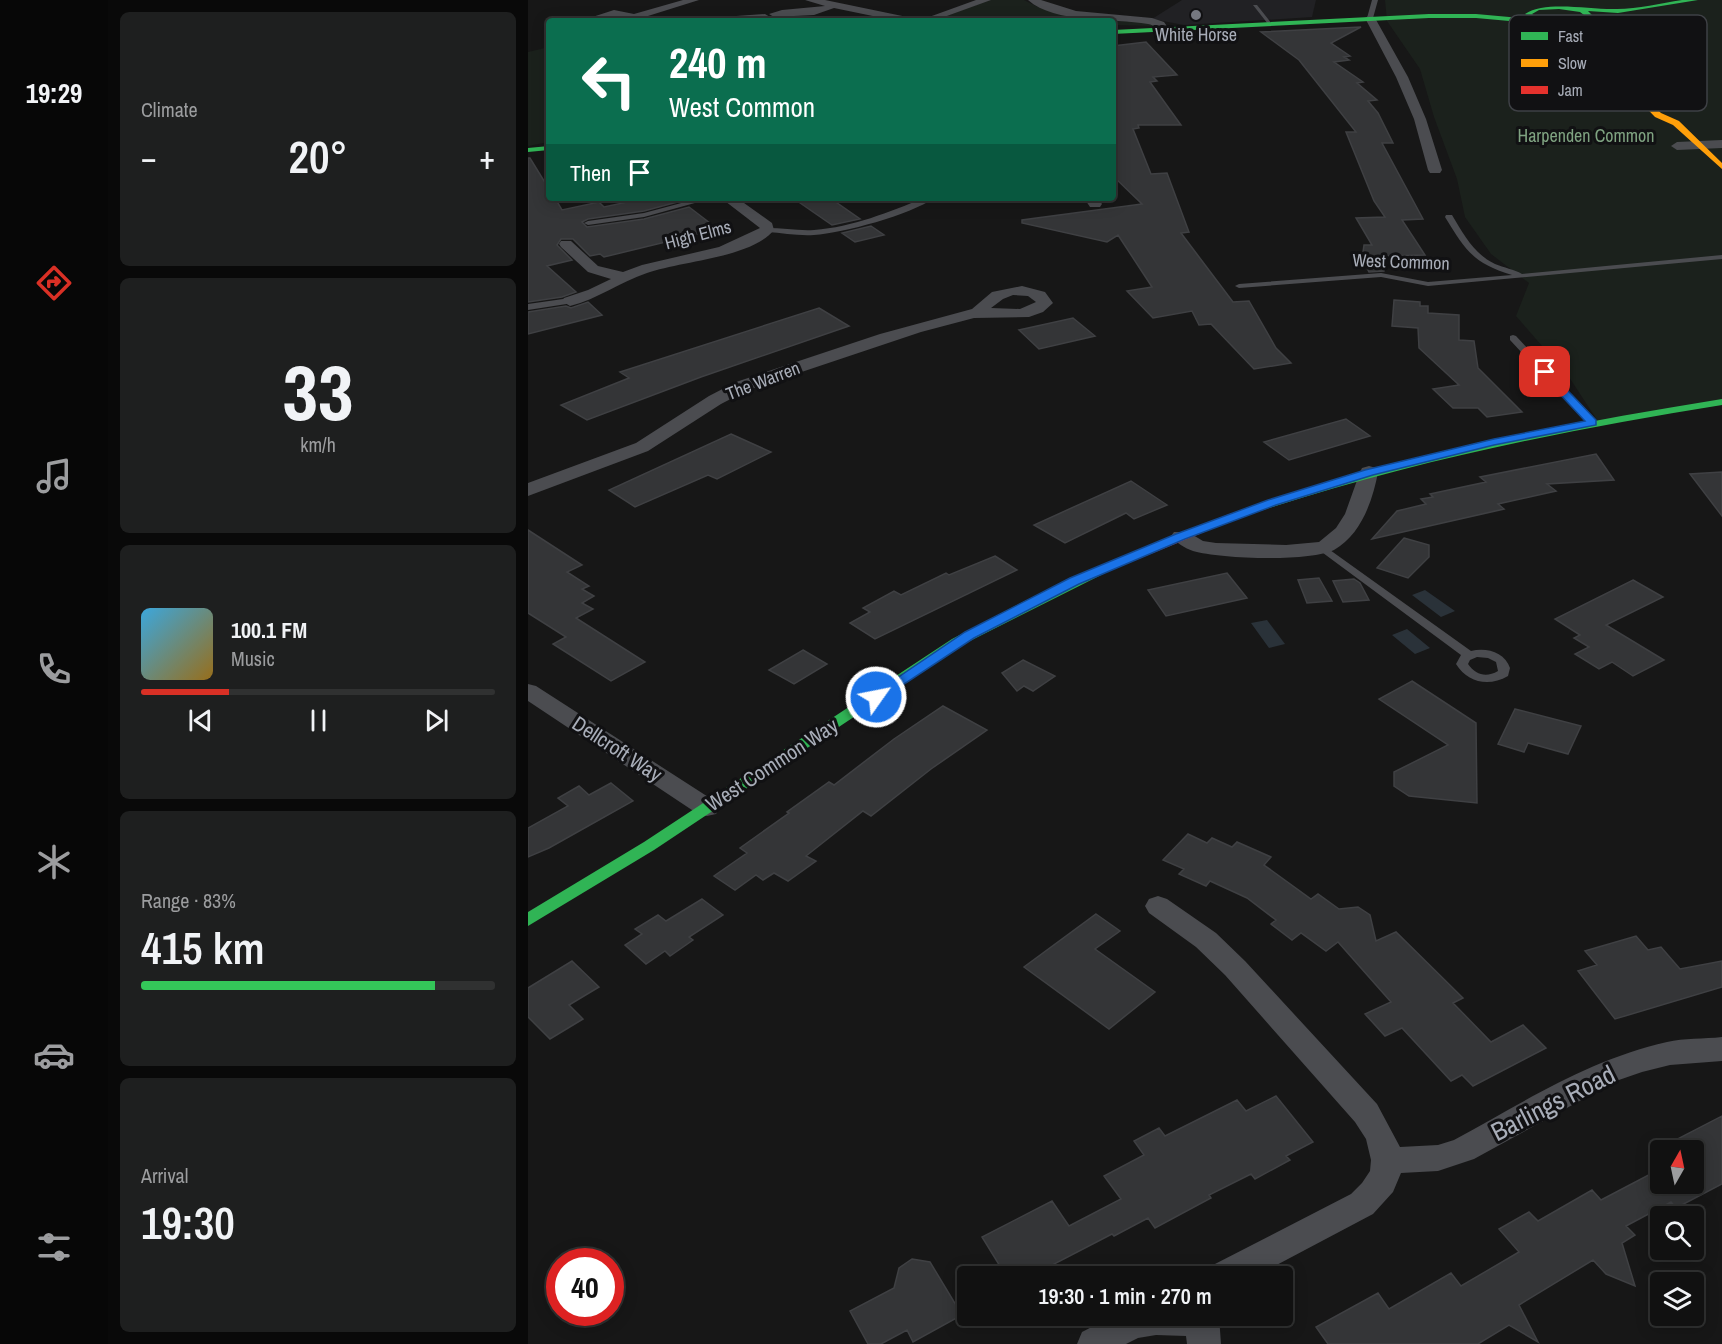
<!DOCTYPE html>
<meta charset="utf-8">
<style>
body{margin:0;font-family:"Archivo Narrow",sans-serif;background:#1e1f1f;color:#f1f3f6;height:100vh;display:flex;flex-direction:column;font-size:22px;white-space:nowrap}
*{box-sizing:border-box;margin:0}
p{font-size:20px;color:#9c9d9f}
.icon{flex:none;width:33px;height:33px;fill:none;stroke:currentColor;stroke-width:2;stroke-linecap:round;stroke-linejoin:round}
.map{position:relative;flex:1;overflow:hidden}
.drawer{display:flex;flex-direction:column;gap:12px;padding:12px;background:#090909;width:420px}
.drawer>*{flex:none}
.guide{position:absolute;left:18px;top:18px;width:570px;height:183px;border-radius:6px;box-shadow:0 3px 15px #0003,0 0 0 2px #303131;background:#0b6e4f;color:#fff;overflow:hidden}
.needle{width:39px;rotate:9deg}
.tools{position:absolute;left:1122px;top:1140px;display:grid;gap:12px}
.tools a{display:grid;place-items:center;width:54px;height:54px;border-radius:6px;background:#111;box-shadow:0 3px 15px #0003,0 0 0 2px #303131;font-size:30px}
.speed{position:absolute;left:18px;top:1248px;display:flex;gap:12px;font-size:30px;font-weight:700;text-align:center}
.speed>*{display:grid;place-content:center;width:78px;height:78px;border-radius:50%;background:#111;box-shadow:0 3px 15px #0003,0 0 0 2px #303131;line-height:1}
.speed .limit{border:9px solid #d22;background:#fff;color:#111}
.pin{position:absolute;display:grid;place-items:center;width:51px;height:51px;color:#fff;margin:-26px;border-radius:12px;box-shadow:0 3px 9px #0006}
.me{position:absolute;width:66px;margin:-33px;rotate:57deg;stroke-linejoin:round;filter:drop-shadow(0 0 4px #0008)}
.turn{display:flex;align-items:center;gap:21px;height:126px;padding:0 24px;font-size:27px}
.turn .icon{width:78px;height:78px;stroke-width:2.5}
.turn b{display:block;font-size:42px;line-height:51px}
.then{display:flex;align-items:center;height:57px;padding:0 24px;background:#0003;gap:12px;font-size:22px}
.big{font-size:45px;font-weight:600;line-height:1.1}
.drawer .widget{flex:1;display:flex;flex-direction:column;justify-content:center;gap:9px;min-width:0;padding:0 21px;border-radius:9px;background:#1e1f1f}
.drawer .dial{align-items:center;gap:0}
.dial b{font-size:78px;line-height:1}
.song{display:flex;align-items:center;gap:18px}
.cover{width:72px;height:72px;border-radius:9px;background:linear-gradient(135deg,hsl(200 70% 55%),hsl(40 70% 35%))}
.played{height:6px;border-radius:3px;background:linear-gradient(90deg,#d93025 25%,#303131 25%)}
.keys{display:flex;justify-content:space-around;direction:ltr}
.heat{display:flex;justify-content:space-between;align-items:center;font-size:33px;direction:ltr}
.charge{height:9px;border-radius:4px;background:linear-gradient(90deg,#34c759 83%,#303131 0)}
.trip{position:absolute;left:429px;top:1266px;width:336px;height:60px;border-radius:6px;background:#111;box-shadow:0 3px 15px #0003,0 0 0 2px #303131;font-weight:600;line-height:60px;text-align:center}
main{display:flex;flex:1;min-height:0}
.dock{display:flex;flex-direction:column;width:108px;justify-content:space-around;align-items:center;background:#070707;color:#9c9d9f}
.dock .icon{width:42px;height:42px}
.dock .on{color:#d93025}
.dock b{font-size:27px;color:#f1f3f6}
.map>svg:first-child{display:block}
.built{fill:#212124}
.green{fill:#1b211c}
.water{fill:#2a3239}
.building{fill:#343537;stroke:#3f4043;stroke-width:1.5}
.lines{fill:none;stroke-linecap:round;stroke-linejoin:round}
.lane{fill:#4b4c50;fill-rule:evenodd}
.street{fill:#4b4c50;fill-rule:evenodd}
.fast{fill:#30b455;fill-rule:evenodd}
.slow{fill:#ff9f0a;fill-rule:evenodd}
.jam{fill:#e5322d;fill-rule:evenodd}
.route{fill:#1a73e8;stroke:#114b97;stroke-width:1.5}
.poi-dot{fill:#757880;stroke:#111113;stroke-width:2}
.labels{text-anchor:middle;stroke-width:6;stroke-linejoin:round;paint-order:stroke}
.far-poi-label{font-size:18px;fill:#a8adb8;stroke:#111113}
.far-park-label{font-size:18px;fill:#7fa381;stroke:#111113}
.far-street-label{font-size:18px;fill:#a8adb8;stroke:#111113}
.street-label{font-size:21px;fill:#a8adb8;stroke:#111113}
.near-street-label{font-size:26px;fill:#a8adb8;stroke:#111113}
.key{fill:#111113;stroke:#3e4045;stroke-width:1.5}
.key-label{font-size:16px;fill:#a8adb8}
</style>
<main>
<nav class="dock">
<b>19:29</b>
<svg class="icon on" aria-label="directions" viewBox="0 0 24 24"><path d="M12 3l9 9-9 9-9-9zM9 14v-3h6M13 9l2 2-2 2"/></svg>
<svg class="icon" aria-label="music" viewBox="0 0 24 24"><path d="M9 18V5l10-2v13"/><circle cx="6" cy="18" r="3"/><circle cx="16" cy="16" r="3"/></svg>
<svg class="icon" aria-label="phone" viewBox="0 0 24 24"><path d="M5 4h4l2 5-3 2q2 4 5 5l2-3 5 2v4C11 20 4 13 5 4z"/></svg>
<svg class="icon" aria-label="climate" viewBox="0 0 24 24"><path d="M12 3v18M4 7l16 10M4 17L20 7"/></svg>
<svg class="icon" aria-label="car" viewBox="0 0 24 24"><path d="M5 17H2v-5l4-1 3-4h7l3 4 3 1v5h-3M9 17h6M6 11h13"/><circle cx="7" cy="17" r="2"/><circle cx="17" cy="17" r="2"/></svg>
<svg class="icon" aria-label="filters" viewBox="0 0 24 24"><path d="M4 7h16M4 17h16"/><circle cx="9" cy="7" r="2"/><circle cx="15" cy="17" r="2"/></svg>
</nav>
<section class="drawer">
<div class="widget"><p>Climate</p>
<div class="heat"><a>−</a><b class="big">20°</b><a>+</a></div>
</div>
<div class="widget dial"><b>33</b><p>km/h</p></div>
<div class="widget">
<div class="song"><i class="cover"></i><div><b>100.1 FM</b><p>Music</p></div></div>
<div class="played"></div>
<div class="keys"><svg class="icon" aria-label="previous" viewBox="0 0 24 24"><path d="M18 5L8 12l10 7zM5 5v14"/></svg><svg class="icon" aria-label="pause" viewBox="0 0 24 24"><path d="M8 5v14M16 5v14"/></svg><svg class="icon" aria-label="next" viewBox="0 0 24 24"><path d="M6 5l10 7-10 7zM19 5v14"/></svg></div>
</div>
<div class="widget"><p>Range · 83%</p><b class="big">415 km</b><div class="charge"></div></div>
<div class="widget"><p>Arrival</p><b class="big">19:30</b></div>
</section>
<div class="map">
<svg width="1194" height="1344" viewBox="0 0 1194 1344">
<rect width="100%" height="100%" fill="#171717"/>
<path class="built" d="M654,0h134l-4,17 -128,8 -32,-6z"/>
<path class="green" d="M462,0h34l16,8 111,15 2,3 -40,-1v-4h-182z
M857,0h337v405l-123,18 -30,-46 -53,-61 13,-33 -38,-29 -26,-37 -8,-38 -23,-62 -14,-48 -33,-48z
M21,47v95l-21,4v-94z"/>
<path class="water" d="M897,590l30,21 -14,6 -29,-22z
M739,620l18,24 -16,4 -18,-25z
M879,629l23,19 -15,6 -23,-19z"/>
<path class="building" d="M833,27l-30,16 19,13 -6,1 5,3 -15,2 29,20 -6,1 20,17 -9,1 10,12 15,30h-11l41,76 -21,1 23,35 -39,1 -2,15 -15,1 -7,-13 2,-14h8l-16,-27 29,-1 -11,-16 -28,-69h10l-57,-72 -38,-28z
M618,42l31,33 -24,2 4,4 -7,1 31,43h-43l1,3 -6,1 18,45 16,-1 22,59 -8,1 52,69 16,-1 27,47 15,15 -37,6 -43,-45 -12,1 -7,-14 -39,7 -26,-27 25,-4 -34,-52 -11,7 -85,-19v-3l120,-16 -29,-28v-130z
M0,158h2l19,31v9h6l7,12 37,-8 5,5 42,-9h32l3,3 -37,10 -56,8 -6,3 5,5 57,-8 45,-12 21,16 -9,2 10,6 -107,26 -4,-3 -10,2 -17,-17h-12l-4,6 15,15 -25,6 29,26 -14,5 -34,5z
M265,198h37l30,21 -28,6z
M343,226l13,9 -29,7 -13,-9z
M866,300l26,2v4h8v7l31,2v25l15,1 4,27 44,44 -35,5 -9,-9h-25l-20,-19 26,-4 -40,-37 -1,-20 -26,-2z
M60,302l14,13 -74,19v-22l38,-6 5,2z
M291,308l30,18 -148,51 -114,43 -26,-15 68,-27 -9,-6z
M545,318l22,18 -56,13 -20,-19z
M818,419l24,17 -81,24 -25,-18z
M203,434l40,18 -54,27 -9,-4 -73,32 -26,-17z
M1068,454l18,26 -67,4 9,7 -58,13 6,5 -132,30 25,-28 29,-7 -5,-5 12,-2 -3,-3 56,-12 -6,-5z
M1194,472v44l-32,-42z
M603,481l36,24 -33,14 -8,-6 -61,30 -31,-18z
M0,530l54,35 -15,7 22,14 -7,3 12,7 -12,7 11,6 -17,9 69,44 -34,19 -58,-37 13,-7 -38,-24z
M876,538l25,7v12l-21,21 -31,-10z
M467,556l22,14 -142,69 -25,-16 20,-11 -7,-4 31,-17 7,4 45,-22 3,2z
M699,573l20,25 -81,18 -18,-26z
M791,578l13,23 -25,2 -9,-23z
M826,579l6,4 9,17 -26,2 -10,-21z
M1105,580l30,17 -57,28 58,35 -31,16 -21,-14 -13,7 -24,-15 14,-7 -15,-9 6,-3 -25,-16z
M275,650l24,14 -33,20 -25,-14z
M495,660l32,16 -22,15 -9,-5 -7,5 -15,-18z
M884,681l64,42 1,80 -68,-7 -15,-10v-14l54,-27 -69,-46z
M415,706l44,24 -56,39 -60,47 -8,-5 -57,45 10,5 -28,20 -14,-8 -11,7 -7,-5 -21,15 -21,-14 33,-23 -7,-5 49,-35 -2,-1 42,-30 5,3 60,-46z
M987,709l66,17 -13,28 -40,-11 -4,9 -26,-8z
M83,783l22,18 -84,47 -21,9v-29l40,-22 -10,-8 21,-12 10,9z
M660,834l19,9 5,-5 20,9 5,-5 34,15 -7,8 47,34 7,-5 21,15 19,-2 12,8 6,26 20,-9 67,66 -10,5 38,39 32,-17 23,23 -73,38 -11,-11 -11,6 -49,-53 -17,8 -20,-22 26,-12 -53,-60 -12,9 -25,-18 -9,7 -21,-16 5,-4 -29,-22 -37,-17 -4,5 -27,-12 5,-5 -21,-9z
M174,899l21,16 -34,22 4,3 -23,16 -5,-5 -19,13 -21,-19 17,-11 -7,-5 23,-14 8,6z
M568,914l24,17 -25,18 60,43 -46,37 -85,-62z
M1108,936l12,14 13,-3 19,22 42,-8v26l-107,32 -37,-48 19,-6 -12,-14z
M44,961l27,26 -30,18 14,14 -33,20 -22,-22v-29z
M748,1096l37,46 -27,14 4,4 -35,19 -4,-5 -42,21 2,3 -56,30 -7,-10 -34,18 -2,-2 -81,42h-25l-24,-39 70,-36 17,25 52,-27 -17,-23 40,-21 -10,-14 25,-13 6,8 72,-36 9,11z
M1194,1116v68l-46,24 -5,-6 -45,24 9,9 -13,8 13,43 -29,-12 -13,-14 -74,45 19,37 -29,-17 -31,19h-150l-12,-17 62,-34 11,16 62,-36 10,13 58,-34 -20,-23 30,-17 9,9 54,-31 9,10 59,-31v15h34v-34h-31l-3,-2z
M384,1259l18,3 32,53 -49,27 -6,-12 -26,14h-13l-18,-33 44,-23 5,-20z"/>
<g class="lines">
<path class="lane" d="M844,0h6l-5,18 -3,2 -3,-2z
M725,5h4l15,19h-4z
M172,198h13l-69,19 -56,8 -4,-2 4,-2 56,-8z
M396,198h10c-24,17 -91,35 -120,37 -16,1 -31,-2 -47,-3l-4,-2 4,-2c16,0 32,3 47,2 39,-3 75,-18 110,-32z
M918,215h6c12,20 22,39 43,49 9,4 19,5 27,10l200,-19v4l-294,27 -47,-9 -142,11 -4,-2 4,-2 142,-11 47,9 84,-7c-39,-12 -46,-24 -67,-58z
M42,298l4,3 -1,2 -45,7v-6z
M985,335l3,1 79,85v4h-6l-79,-85v-4z
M795,545l148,106c15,-4 34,1 39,17l-2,8c-19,11 -40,7 -52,-12l5,-9 -142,-105 -1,-2zM949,657l11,1 8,4 2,9c-12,7 -22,4 -30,-7l2,-4z"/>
<path class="street" d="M155,0h16l-67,21h-16l5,-3c-12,-3 -28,3 -41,3l34,-11 20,4z
M277,0h20l87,18 5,3h-20l-63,-13 -20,7 -40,2 -5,-3 13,-4 43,-4z
M448,0h15l-58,21h-15z
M500,0h13l35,11 76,7 12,4 5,7 -5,3c-6,-2 -9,-7 -16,-8 -35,-6 -93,0 -120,-24z
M237,14l5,3 -9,4h-50l11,-4z
M842,15l5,3 33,59 18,42 16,51 -2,3h-10l-2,-3 -14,-51 -18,-42 -31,-59z
M1194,140v8l-45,2 -6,-4 6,-4z
M193,198h16l35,25 2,7c-23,28 -93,31 -127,43 -27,9 -49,26 -77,33l-8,-5 2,-3 24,-8 23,-11 -23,-7 -27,-25 -2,-3 2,-3h10l27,25 25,6 19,-7 77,-18 41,-19z
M556,198h14l4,6 -2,3h-10z
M494,286l23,6 8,11 -10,9 -14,5 -55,1 -53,14 -173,58 -27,14 -73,47 -120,45v-13l108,-40 73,-47 27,-14 144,-48 92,-25 20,-17zM485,295l15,1 8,6 -16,7 -29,-1 12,-9z
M841,466l7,2 2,4c-5,28 -17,63 -44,78 -24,12 -114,9 -141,1 -8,-3 -17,-8 -22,-15l3,-4h14l15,9 13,2 70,2 33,-3 17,-14 9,-14 15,-42 2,-4z
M0,684l8,2 180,116 4,6 -4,6 -9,2 -9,-2 -170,-113z
M630,896l9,3 49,34 29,28 132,143 23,43 38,-2 16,-5c68,-37 136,-81 213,-98 17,-4 37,-3 55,-5v24l-52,4 -28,7 -26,9 -142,78 -36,12 -37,2 -8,19 -20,22 -117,62h-48l5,-11 138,-71 11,-11 8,-12 1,-11 -5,-21 -11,-17 -130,-147 -29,-28 -47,-34 -4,-7 4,-7z
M585,1316h106l2,28h-34l-1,-8 -30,-1 -18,3 -12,6h-49l5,-12z"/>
<path class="fast" d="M1154,0h16l-80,13 -30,-2 6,6v2l-18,7 -17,2 -18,-4 -65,-6h-47l-316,16v-4l316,-16h47l55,5 -6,-5c21,-14 65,-4 92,-5 21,0 44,-6 65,-9zM1031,9l21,3 8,6c-18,9 -39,8 -56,-4l7,-4z
M21,146v4l-21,2v-4z
M1194,399v6c-167,27 -325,59 -486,114h-8l-2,-2 2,-2c161,-56 326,-89 494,-116z
M577,564l6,4 -2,3 -147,74 -308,205 -126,76v-14l116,-70 308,-203 71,-37z"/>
<path class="slow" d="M1024,23h4l28,14 77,76 18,8 43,42v6l-49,-44 -18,-8 -75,-78 -28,-14z"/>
<path class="jam" d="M704,513l6,4 -2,2 -127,52h-8l-2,-3 2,-3z"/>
</g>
<path class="route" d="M1017,369l3,1 48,50v5l-102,20 -121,30 -97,30 -91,34 -106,45 -105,54 -94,62h-9l-2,-3 96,-65 105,-54 106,-44 92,-34 97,-30 129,-31 91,-18 -44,-47 -1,-2z"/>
<circle class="poi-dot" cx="668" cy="15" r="6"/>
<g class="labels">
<g class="far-poi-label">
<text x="668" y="41">White Horse</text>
</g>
<g class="far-park-label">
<text x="1058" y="142">Harpenden Common</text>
</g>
<g class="far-street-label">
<text transform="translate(170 235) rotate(-15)" y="6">High Elms</text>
<text transform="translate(873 262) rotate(2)" y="6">West Common</text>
<text transform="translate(235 381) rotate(-21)" y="6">The Warren</text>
</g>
<g class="street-label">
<text transform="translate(89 749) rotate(33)" y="7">Dellcroft Way</text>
<text transform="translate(244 765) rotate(-33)" y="7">West Common Way</text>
</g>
<g class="near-street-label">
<text transform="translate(1025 1103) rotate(-27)" y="9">Barlings Road</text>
</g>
</g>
<rect x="981" y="15" width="198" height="96" rx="9" class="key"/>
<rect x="993" y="32" width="27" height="8" fill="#30b455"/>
<rect x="993" y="59" width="27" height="8" fill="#ff9f0a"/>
<rect x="993" y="86" width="27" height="8" fill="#e5322d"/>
<g class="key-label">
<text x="1030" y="42">Fast</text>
<text x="1030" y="69">Slow</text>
<text x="1030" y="96">Jam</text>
</g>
</svg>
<div class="tools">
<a><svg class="needle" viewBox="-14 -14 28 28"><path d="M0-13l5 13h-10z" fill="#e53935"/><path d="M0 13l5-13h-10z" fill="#9c9d9f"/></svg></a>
<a><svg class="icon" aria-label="search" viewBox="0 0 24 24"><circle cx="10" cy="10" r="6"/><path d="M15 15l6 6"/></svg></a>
<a><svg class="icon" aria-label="layers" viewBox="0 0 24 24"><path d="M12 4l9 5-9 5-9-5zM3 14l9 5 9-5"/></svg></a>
</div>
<div class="speed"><div class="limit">40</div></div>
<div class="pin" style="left:1017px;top:372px;background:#d93025"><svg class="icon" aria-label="arrive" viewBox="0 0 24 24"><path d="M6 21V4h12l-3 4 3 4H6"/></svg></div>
<svg class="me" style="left:348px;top:697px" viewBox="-20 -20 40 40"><circle r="17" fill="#1a73e8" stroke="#fff" stroke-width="3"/><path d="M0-11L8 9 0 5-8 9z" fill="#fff"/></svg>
<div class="trip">19:30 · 1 min · 270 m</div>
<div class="guide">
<div class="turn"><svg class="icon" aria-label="left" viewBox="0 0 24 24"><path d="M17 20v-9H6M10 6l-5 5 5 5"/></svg><div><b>240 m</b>West Common</div></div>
<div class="then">Then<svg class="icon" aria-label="arrive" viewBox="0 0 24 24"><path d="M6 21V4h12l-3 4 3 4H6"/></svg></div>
</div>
</div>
</main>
